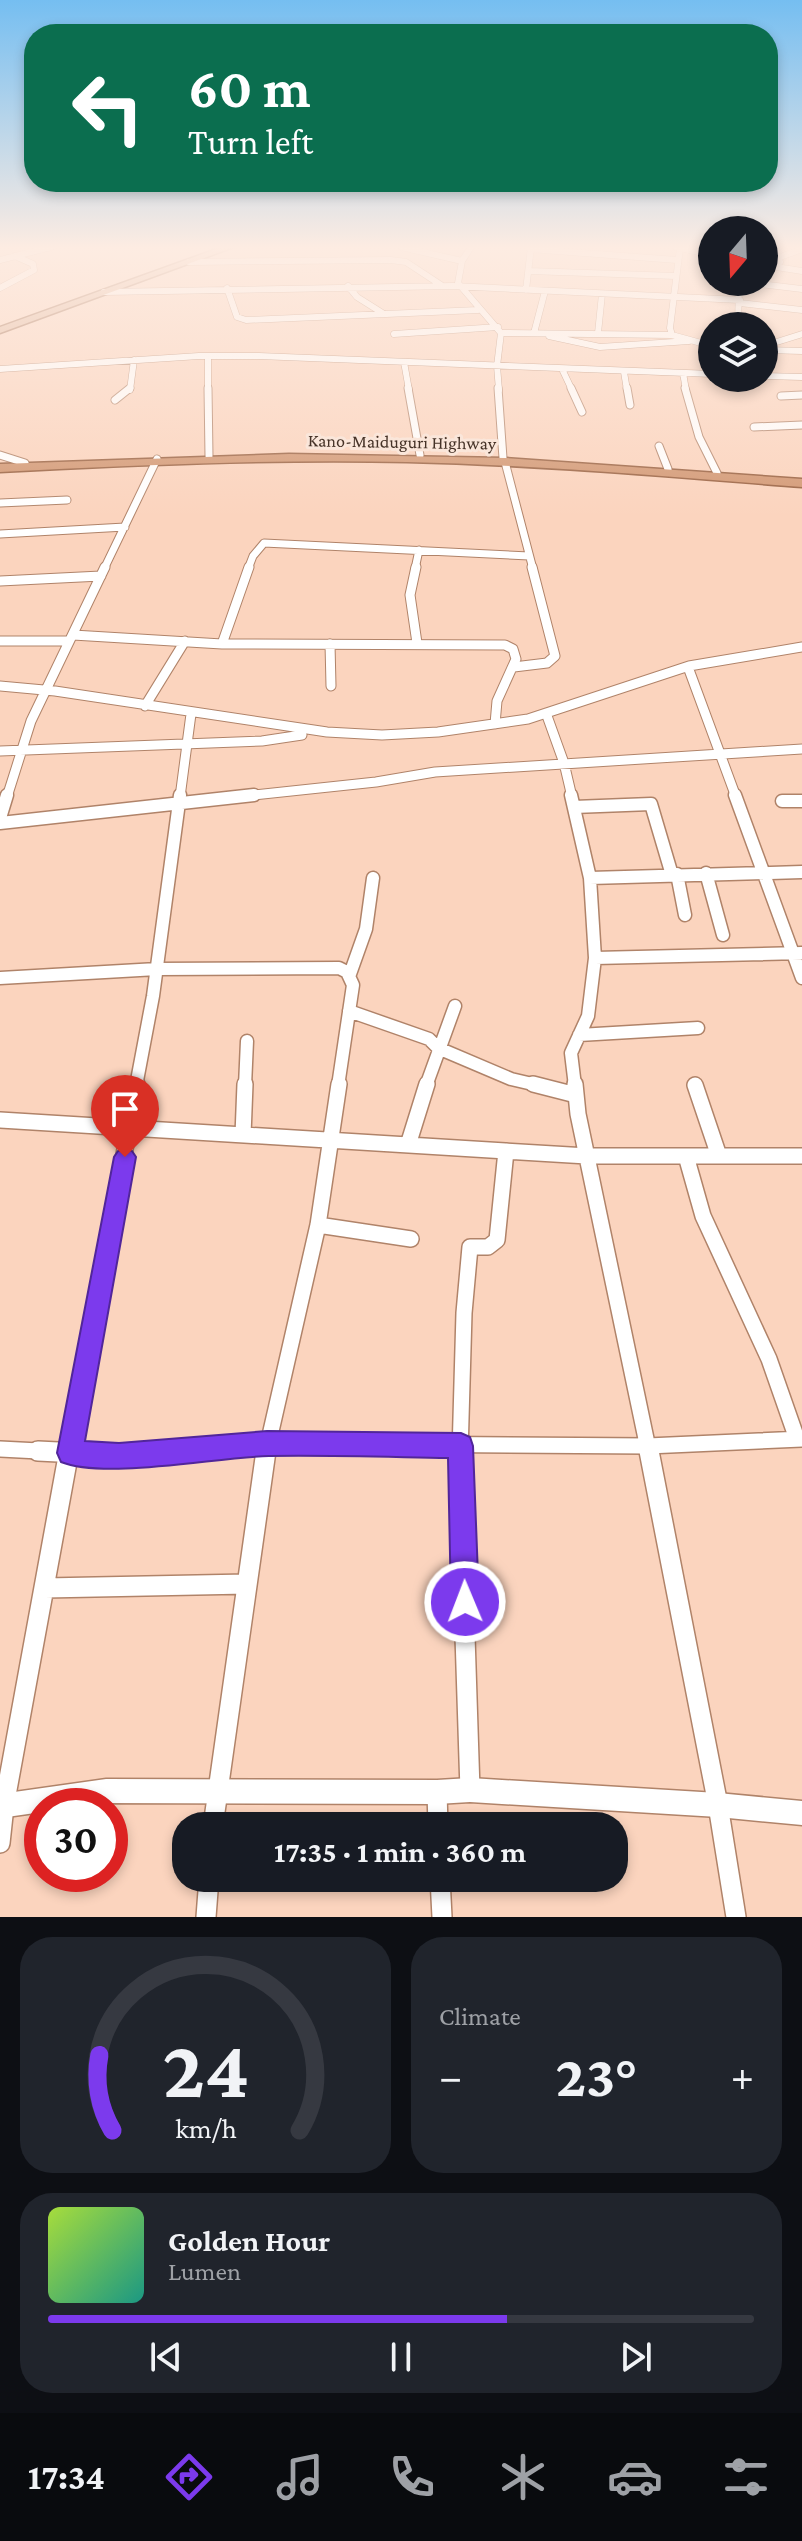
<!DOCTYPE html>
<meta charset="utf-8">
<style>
body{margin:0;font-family:"Crimson Pro",serif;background:#20242c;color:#f1f3f6;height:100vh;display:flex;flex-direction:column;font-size:30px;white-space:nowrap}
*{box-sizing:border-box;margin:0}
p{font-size:26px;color:#9ea1a6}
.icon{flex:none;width:44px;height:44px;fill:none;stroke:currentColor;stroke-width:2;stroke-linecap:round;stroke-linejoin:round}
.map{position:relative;height:1917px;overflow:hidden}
.drawer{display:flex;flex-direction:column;gap:20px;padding:20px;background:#0d0f14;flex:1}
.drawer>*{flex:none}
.top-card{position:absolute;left:24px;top:24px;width:754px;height:168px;border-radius:32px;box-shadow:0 4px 12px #0003;background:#0b6e4f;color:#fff;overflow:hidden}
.needle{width:52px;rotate:199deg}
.buttons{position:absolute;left:698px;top:216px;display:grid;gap:16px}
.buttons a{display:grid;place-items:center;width:80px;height:80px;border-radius:50%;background:#171b24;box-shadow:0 4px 12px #0003;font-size:40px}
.speed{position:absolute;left:24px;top:1788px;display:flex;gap:16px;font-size:40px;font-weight:700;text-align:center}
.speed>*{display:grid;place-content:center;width:104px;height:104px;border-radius:50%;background:#171b24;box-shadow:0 4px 12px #0003;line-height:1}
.speed .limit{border:12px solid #d22;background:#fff;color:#111}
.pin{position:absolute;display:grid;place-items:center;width:68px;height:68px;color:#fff;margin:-82px -34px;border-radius:50% 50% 50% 0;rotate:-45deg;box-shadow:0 0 8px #0007}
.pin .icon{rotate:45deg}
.me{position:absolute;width:88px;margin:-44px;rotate:359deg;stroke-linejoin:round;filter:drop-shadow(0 0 6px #0008)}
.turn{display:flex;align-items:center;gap:28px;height:168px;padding:0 32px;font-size:36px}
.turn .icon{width:104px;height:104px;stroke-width:2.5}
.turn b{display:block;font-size:56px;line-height:68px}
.big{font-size:60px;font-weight:700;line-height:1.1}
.drawer .card{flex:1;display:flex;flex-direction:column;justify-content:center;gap:12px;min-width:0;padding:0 28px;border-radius:32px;background:#20242c}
.drawer .dial{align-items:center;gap:0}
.dial svg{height:208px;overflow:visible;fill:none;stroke:#363941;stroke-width:7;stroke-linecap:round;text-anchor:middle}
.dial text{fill:#f1f3f6;stroke:none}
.song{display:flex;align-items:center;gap:24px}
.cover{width:96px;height:96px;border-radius:12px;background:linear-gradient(135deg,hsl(80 70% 55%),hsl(170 70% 35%))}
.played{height:8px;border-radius:4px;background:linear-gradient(90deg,#7c3aed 65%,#363941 65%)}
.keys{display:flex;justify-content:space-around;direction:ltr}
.heat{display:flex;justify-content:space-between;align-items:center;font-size:44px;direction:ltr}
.drawer .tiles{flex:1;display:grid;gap:20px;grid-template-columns:1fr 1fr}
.card:last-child{grid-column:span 2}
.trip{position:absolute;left:172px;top:1812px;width:456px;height:80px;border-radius:32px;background:#171b24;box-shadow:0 4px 12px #0003;font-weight:700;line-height:80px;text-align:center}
.tab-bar{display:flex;height:128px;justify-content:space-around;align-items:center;background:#090b0e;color:#9ea1a6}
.tab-bar .icon{width:56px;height:56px}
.tab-bar .on{color:#7c3aed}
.tab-bar b{font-size:36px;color:#f1f3f6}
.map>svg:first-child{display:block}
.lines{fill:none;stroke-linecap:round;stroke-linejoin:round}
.minor-far5-casing{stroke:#b08369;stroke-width:7}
.minor-far4-casing{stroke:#b08369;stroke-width:9}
.minor-far3-casing{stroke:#b08369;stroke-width:11}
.minor-far2-casing{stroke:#b08369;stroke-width:15}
.minor-far1-casing{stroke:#b08369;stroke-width:18}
.minor-casing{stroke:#b08369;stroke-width:22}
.tertiary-casing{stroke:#b08369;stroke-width:3}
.primary-casing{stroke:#9a6343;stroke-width:3}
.trunk-casing{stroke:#9a6343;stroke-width:3}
.minor-far5{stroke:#fff;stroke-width:6}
.minor-far4{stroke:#fff;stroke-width:7}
.minor-far3{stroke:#fff;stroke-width:9}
.minor-far2{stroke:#fff;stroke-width:12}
.minor-far1{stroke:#fff;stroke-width:15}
.minor{stroke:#fff;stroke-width:19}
.tertiary{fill:#fff;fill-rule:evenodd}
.primary{fill:#ddb297;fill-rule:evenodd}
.trunk{fill:#d29874;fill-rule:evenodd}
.route{fill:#7c3aed;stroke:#51269a;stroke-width:2}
.labels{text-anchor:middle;stroke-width:6;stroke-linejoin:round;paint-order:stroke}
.far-street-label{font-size:18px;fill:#453227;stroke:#fae6da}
</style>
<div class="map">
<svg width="802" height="1917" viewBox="0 0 802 1917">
<rect width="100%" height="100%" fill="#fbd4be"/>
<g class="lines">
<defs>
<path id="minor-far5" d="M401,247l61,14
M471,247l-9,14 -4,22 43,50 -4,33 2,24
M676,247l36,8
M530,249l147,11
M0,260l51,-13
M189,262l202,-2 15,2 35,23
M780,262l-8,-2 30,-11
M764,265l38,6
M529,271l147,5
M743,282l59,7
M348,286l9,11 27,17
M0,288l34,-18 -1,-6 -18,-8
M227,288l10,29 9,3 232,-10
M526,290l5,-43
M104,292l349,-6 287,14
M740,303l62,7
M738,326l1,-44
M501,333l171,2 40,11
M534,333l11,-42
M598,333l4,-39
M394,334l104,-7
M672,335l-2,-7 10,-80
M549,336l51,11 89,-6
M764,346l38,-12
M765,350l37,1
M208,356v34
M404,362l5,28
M0,369l199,-13h60l453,18
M562,369l10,21
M624,372l3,18
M683,373l3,17
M764,376l38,1
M130,390l4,-30"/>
<path id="minor-far4" d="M208,388l1,68
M408,388l12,67
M498,388l5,70
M571,388l11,24
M627,388l3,17
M685,388l14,49 18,36
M781,396l21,-1
M115,400l15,-12
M754,427l48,-2
M659,446l9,23
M0,455l25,8
M505,462l28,107
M0,503l67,-3
M0,534l125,-7
M104,569l53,-110
M248,569l5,-13 11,-13 265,13
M415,569l4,-19"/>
<path id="minor-far3" d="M416,567l-6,28 7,48
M0,581l101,-5
M73,635l149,9 283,1 8,4 3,10 -19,42 -2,23
M0,641h69
M222,644l27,-77
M330,644l1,42
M514,667l33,-4 8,-7 -23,-89
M688,667l48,130
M0,686l55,5 272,41 55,3 56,-3 90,-13 161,-53 113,-19
M145,706l40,-65
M546,713l18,50 8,34
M0,751l262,-10 40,-6
M7,797l24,-76 74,-154
M180,797l11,-83
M236,797l140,-15 59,-10 367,-23"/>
<path id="minor-far2" d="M571,795l19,83 5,80 -7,58 -17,37 4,33
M735,795l67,183
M782,801h20
M574,807l77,-3 21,71
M0,818l7,-23
M0,823l254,-28
M706,873l17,62
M677,874l8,41
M590,878l212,-6
M595,958l207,-5
M350,974l16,-45 7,-51
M0,978l157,-9 182,-1 8,4 6,13 -15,101
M349,1011l80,28 9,9 73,31 30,7
M579,1035l119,-7
M136,1086l17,-90 27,-201
M245,1086l2,-45
M426,1086l29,-80"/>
<path id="minor-far1" d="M533,1084l43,11
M575,1084l3,30 71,339
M695,1085l24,71
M0,1120l587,36h215
M243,1135l2,-51
M408,1145l19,-61
M686,1156l17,60 66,143 28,80
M318,1225l93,14
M0,1449l78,4
M69,1453l68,-369
M145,1453l122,-10 381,3 154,-7
M266,1453l52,-228 21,-141
M460,1453l4,-140 6,-66h18l9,-7 9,-89"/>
<path id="minor" d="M38,1451l81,4 50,-4
M459,1451l11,339
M649,1451l69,354 18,112
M45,1588l202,-4
M437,1792l1,34
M213,1826l53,-375
M0,1843l4,-37 65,-355
M440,1878l2,39
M206,1917l3,-39"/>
<path id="tertiary" d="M470,1778l248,15 84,8v24l-84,-8 -248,-15 -33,2 -331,-1 -23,3h-41v6l-42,6v-24l106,-15 331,1z"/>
<path id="primary" d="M222,247h12l-234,86v-6z"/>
<path id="trunk" d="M289,454l216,4 297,21v8c-131,-10 -263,-22 -395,-25 -135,-3 -271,3 -407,10v-8z"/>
</defs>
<use href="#minor-far5" class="minor-far5-casing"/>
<use href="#minor-far4" class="minor-far4-casing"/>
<use href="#minor-far3" class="minor-far3-casing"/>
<use href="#minor-far2" class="minor-far2-casing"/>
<use href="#minor-far1" class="minor-far1-casing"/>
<use href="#minor" class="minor-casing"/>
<use href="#tertiary" class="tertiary-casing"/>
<use href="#primary" class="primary-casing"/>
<use href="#trunk" class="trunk-casing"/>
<use href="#minor-far5" class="minor-far5"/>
<use href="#minor-far4" class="minor-far4"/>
<use href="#minor-far3" class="minor-far3"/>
<use href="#minor-far2" class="minor-far2"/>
<use href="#minor-far1" class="minor-far1"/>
<use href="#minor" class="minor"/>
<use href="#tertiary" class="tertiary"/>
<use href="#primary" class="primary"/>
<use href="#trunk" class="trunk"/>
</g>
<linearGradient id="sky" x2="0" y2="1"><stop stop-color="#75bef1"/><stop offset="0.48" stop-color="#fdece2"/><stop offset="1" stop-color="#fdece2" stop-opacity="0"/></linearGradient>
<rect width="802" height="516" fill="url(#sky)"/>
<path class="route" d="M125,1148l7,3 4,6 -51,284 34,2 148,-12 194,2 9,4 3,9 6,156 -4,10 -10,4 -10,-4 -4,-10 -3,-144c-59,-1 -119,-3 -179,-2 -52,1 -163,24 -208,6l-4,-9 57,-296 4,-6z"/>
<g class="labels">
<g class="far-street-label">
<text transform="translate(402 442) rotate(1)" y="6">Kano-Maiduguri Highway</text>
</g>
</g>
</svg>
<div class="buttons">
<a><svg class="needle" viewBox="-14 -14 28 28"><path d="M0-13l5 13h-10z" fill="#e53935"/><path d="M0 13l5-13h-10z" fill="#9ea1a6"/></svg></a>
<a><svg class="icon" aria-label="layers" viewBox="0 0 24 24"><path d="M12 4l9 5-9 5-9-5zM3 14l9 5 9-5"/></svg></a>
</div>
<div class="speed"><div class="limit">30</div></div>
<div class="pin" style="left:125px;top:1157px;background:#d93025"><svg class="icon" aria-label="arrive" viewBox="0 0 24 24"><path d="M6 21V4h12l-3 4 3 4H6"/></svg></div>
<svg class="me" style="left:465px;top:1602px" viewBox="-20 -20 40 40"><circle r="17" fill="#7c3aed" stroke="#fff" stroke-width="3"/><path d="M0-11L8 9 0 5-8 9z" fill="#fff"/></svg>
<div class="trip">17:35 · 1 min · 360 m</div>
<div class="top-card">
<div class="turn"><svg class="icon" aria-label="left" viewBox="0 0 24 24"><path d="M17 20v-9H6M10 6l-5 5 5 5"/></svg><div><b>60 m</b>Turn left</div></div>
</div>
</div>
<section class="drawer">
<div class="tiles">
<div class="card dial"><svg viewBox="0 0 100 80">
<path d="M14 69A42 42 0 1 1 86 69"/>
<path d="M14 69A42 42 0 0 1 9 40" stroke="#7c3aed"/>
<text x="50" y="56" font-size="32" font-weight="700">24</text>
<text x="50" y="72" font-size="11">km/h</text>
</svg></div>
<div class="card"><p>Climate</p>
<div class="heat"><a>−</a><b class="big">23°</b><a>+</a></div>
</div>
<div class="card">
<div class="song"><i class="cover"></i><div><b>Golden Hour</b><p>Lumen</p></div></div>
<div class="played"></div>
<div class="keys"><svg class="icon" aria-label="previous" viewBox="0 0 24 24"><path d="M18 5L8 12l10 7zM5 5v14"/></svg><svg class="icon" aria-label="pause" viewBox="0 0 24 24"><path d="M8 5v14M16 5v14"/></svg><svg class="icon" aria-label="next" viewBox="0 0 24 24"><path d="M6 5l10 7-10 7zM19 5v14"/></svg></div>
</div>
</div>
</section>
<nav class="tab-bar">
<b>17:34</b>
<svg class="icon on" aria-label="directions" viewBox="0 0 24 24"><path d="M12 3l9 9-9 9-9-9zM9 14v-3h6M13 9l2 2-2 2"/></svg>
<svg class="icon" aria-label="music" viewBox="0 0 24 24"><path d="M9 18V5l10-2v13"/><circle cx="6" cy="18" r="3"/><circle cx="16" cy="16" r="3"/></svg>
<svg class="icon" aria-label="phone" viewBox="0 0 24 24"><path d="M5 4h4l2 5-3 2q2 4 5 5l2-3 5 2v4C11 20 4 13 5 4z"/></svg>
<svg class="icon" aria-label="climate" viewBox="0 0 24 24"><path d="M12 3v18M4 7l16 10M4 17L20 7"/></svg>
<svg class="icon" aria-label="car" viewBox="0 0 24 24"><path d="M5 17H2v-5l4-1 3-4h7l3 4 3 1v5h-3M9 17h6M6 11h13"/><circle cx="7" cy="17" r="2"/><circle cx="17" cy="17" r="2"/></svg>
<svg class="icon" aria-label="filters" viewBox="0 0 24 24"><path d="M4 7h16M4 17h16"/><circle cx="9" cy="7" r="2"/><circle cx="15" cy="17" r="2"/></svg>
</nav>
